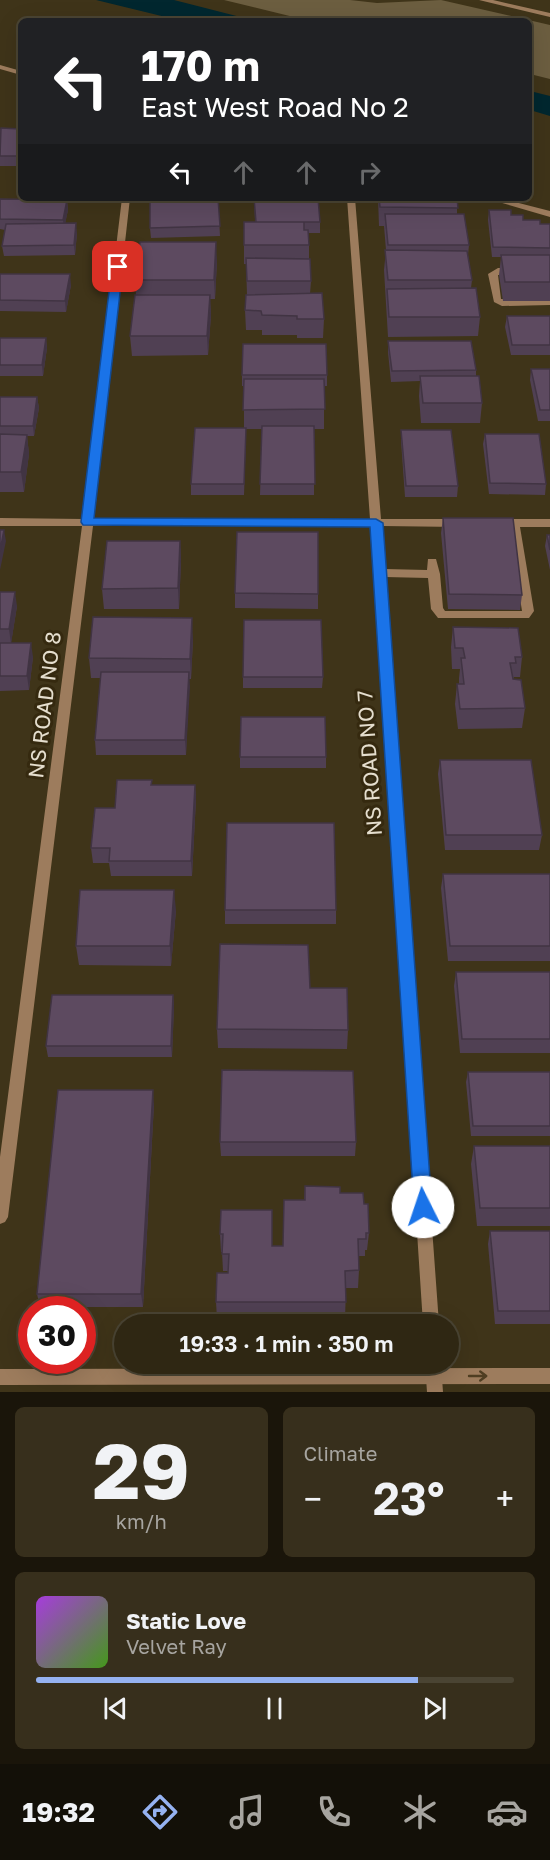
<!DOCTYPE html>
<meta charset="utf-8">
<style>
body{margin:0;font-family:"Golos Text",sans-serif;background:#372f1c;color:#f1f3f6;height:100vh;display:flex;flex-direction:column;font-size:22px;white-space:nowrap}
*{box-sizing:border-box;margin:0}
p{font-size:20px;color:#a7a5a0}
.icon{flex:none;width:33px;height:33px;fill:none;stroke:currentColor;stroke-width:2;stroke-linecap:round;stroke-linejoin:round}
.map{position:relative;height:1392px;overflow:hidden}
.details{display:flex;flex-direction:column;gap:15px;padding:15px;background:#1a150a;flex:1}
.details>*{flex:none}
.top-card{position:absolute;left:18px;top:18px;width:514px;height:183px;border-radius:9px;box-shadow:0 6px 24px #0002,0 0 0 2px #4a4433;background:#202124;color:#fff;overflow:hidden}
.speed{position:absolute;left:18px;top:1296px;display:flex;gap:12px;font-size:30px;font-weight:700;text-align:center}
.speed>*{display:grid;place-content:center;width:78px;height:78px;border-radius:50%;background:#2f2713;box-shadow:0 6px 24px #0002,0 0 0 2px #4a4433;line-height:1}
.speed .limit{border:9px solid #d22;background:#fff;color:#111}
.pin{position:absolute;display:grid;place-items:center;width:51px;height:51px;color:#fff;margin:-26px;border-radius:12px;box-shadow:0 3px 9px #0006}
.me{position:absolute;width:66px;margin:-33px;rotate:356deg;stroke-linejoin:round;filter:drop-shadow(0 0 4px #0008)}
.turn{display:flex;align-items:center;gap:21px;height:126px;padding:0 24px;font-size:27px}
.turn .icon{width:78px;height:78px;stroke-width:2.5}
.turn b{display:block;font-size:42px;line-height:51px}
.lanes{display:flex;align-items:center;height:57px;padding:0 24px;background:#0003;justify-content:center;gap:30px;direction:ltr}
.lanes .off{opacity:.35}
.big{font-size:45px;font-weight:600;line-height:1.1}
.details .card{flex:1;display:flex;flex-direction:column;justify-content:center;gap:9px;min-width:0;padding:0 21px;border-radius:9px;background:#372f1c}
.details .dial{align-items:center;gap:0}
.dial b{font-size:78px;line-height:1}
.song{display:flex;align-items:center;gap:18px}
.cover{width:72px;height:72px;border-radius:9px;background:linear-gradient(135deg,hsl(280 70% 55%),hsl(100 70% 35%))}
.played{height:6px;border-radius:3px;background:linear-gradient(90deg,#95b2f1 80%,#4a4433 80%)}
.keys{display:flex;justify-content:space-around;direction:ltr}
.heat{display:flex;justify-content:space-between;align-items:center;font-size:33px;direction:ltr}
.details .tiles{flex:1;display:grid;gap:15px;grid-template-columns:1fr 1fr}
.card:last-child{grid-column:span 2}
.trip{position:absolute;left:114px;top:1314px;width:345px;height:60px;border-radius:30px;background:#2f2713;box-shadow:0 6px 24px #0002,0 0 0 2px #4a4433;font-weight:600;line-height:60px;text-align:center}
.tabs{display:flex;height:96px;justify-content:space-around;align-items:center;background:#131008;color:#a7a5a0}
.tabs .icon{width:42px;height:42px}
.tabs .on{color:#95b2f1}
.tabs b{font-size:27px;color:#f1f3f6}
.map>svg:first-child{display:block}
.green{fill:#6c5e40}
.water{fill:#01272f}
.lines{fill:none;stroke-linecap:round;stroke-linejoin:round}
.minor{fill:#9d7c5d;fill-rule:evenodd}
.tertiary{fill:#9d7c5d;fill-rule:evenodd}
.wall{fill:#504053}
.shaded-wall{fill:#413443}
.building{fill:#5d4a60;stroke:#413443;stroke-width:1.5}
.oneway{stroke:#4f3e22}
.route{fill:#1a73e8;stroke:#114b97;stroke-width:1.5}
.labels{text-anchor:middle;stroke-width:6;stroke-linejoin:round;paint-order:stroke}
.street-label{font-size:21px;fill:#e5dece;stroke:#35290f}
</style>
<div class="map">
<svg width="550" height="1392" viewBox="0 0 550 1392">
<rect width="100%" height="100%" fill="#3f3419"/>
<path class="green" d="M224,0h126l27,3 64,-3 109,25v54l-20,-5v-53h-220z"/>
<path class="water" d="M96,0h78l82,21h-74z
M530,91l20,5v20l-20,-6z"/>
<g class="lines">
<path class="minor" d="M122,198h8l-36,321h276l-23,-321h8l26,321h78l5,4 -5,4 -77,-1 3,43 42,1 1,-11h8l4,15 3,34 2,3h77l-13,-84h-12l-5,-4 5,-4h53v8h-30l14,84 -5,7h-91l-7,-9 -3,-31 -43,-1 54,747h-16l-52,-798h-278l-85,691 -3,5 -5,2v-67l82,-631h-82v-8l83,1z
M498,268h17l5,3 -5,3 -17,1 3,24h49v6l-48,1 -8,-4 -6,-28z
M425,1364h16l2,28h-16z"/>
<path class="tertiary" d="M479,0h14l57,13v4z
M0,65l21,6v4l-21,-6z
M485,198h14l51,13v6z
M550,1368v16l-550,1v-16z"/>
</g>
<path class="wall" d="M0,129h21v37h-21z
M218,198l2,38 -69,2 -1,-10z
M254,198l66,24v11h-11v26l2,22 -1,13 14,25 -1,19h-26v-3h-35v-5h-16l-1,-20 2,-15 -1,-31h-2v-42h11z
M378,198h79v16l12,31 -1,10 4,25 -1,8 9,29 -2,19 -90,1 -4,-67 2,-20 -2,-24h-5z
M0,199l67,1 1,10 -3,13 12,10 -2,22 -71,1 -2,-10 3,-16 -5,-1z
M489,210l22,5 12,5 17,4h10v77h-47l-4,-26 2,-18h-9l-4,-37z
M217,261l-2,38h-5l1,16 -3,40 -76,1 -2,-20 6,-41 -1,-15z
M0,274l71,11 -5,27 -66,-1z
M507,316h43v39h-39l-6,-28z
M0,338h46l1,10 -4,28h-43z
M388,341l88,29v6l6,27 -2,20h-59l-2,-27 1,-15 -29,1 -3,-30z
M531,369h19v52h-12l-8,-41z
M242,375h85v11h-3v43h-10v66h-54l2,-66h-16l-2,66h-53v-11l53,-56v-42h-2z
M0,397h37l2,11 -5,28h-7l2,18 -5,38h-24z
M401,430l57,56 -1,11h-52l-4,-56z
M485,434l61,50 -1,11 -56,-1 -6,-50z
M443,518l79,77 -2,15 -72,-1 -7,-76z
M547,535h3v35l-5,-24z
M180,541l1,20 -2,48h-75l-2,-20z
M0,592l17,14 -6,37 22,14 -4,33 -29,1z
M235,593l83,1v15l-83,-1z
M453,627l69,30 -2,20h-6l-1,2 12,29 -3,20 -64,1 -3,-25 2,-20h2v-6l1,-9h-8l-1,-22z
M193,639l-2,40h-2l-3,76h-90l-1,-15 6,-62h-10l-2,-20z
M243,677h80l-1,11h-79z
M240,757h86v11h-86z
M440,760l102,75 -3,15h-94l-7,-76z
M152,785h43l1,14 -4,77h-81l-2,-13h-16l-2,-15 24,-40z
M443,874h107v87h-102l-7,-73z
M176,910l-5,56 -92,-1 -3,-19z
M225,910h111v14h-111z
M456,972h94v81h-90l-6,-67z
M310,988l38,42 -1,19 -129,-1 -1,-19z
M173,995l1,11 -2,51h-124l-2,-11z
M468,1072h82v64h-79l-5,-54z
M154,1104l-11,203h-103l-3,-13z
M220,1142h136l-1,14h-134z
M474,1146h76v80h-73l-6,-62z
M305,1186l35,7 24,11 5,29 -2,17h-2v6h-7l1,14 -1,18h-12l-1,31h-128l-1,-17 12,-29v-2h-5l-1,-19h-1l-1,-18 1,-24 51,36h11l21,-46z
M490,1231h60v93h-55l-7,-80z"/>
<path class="shaded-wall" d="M67,200l1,10 -4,20 -1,-10z
M76,223l1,10 -2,22 -1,-10z
M216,242l1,19 -2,38 -1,-19z
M70,274l1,11 -5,27 -1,-11z
M210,295l1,20 -3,40 -1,-19z
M46,338l1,10 -4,28 -1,-11z
M37,397l2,11 -5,28 -1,-10z
M246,428v11l-2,56v-11z
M27,435l2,19 -5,38 -3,-20z
M4,530l2,11 -6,29v-19z
M180,541l1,20 -2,48 -1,-21z
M15,592l2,14 -6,38 -2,-15z
M192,618l1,21 -2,40 -1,-20z
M31,643l2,14 -4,33 -2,-14z
M189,672l1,15 -4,68 -1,-15z
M195,785l1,14 -4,77 -1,-15z
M174,890l2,20 -5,56 -1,-20z
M173,995l1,11 -2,51 -1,-11z
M153,1090l1,14 -11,203 -2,-13z"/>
<path class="building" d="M1,128l20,1v27h-21z
M150,198h68l2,28 -70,2z
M254,198h64l2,24h-64z
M379,198h78l1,10 -78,-1z
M0,199l67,1 -4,20 -63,-1z
M489,210h22v5h12v5h17v4h10v24l-57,-1z
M385,214h79l5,31h-81z
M244,222h60v8h4l1,15h-65z
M76,223l-2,22 -72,1 4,-22z
M140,242h76l-2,38h-79z
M385,250l82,1 5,29h-84z
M501,255h49v27h-45z
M246,258l64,1 1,22h-64z
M0,274h70l-5,27 -65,-1z
M476,288l4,29h-91l-2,-28z
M322,293l2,26h-27v-3l-35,-1 -1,-4 -16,-1 1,-15z
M135,295h75l-3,41h-77z
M507,316h43v29h-38z
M0,338h46l-4,27h-42z
M388,341h83l5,29 -84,1z
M243,344h83l1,31h-85z
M531,369h19v41h-10z
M420,376h59l3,27h-59z
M244,379h80l1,30 -82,1z
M0,397h37l-4,29h-33z
M262,426h52l1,58h-55z
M195,428h51l-2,56h-53z
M401,430h50l7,56h-52z
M0,434l27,1 -6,37h-21z
M485,434h54l7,50 -56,-1z
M443,518h70l9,77 -73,-1z
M0,530h4l-4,21z
M237,532h81v62l-83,-1z
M547,535h3v15z
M107,541h73l-2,47 -76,1z
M0,592h15l-6,37h-9z
M93,617l99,1 -2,41 -101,-1z
M244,620h77l2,57h-80z
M453,627l65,1 4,29h-7l1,6h-6l3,16 8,1 4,28 -65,1 -3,-25h7l-3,-26h4l-2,-10h-8z
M0,643h31l-4,33h-27z
M101,672h88l-4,68h-90z
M241,717h84l1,40h-86z
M440,760h91l11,75h-96z
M117,780h35l-1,5h44l-4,76h-82l1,-13h-19l4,-40h20z
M227,823h107l2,87h-111z
M443,874h107v72h-100z
M80,890h94l-4,56h-94z
M220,944l88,1 2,43h37l1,42 -131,-1z
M456,972h94v67h-88z
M52,995h121l-2,51h-125z
M222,1070l131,1 3,71h-136z
M468,1072h82v54h-77z
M58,1090h95l-12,204h-104z
M474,1146h76v62h-70z
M305,1186l35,1v6h23l1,11h4l1,29h-3v6h-8l1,31 -14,1 1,31h-130l1,-29h11l1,-19h-7l1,-20h-3l1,-24h51v36h11l1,-46h21z
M490,1231h60v80h-52z"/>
<defs><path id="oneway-shaft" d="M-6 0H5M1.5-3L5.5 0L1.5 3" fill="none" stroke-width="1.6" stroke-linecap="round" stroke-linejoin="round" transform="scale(1.5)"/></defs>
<use class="oneway" href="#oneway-shaft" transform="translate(478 1376)"/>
<path class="route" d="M118,264l5,3 -29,251 282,1 7,4 49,684 -3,6 -6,2 -7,-2 -2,-6 -44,-680 -287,-2 -2,-3 31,-255z"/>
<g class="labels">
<g class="street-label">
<text transform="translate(45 705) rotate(-83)" y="7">NS ROAD NO 8</text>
<text transform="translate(370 763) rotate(-94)" y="7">NS ROAD NO 7</text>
</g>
</g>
</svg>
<div class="speed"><div class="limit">30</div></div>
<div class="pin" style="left:118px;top:267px;background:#d93025"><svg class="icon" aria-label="arrive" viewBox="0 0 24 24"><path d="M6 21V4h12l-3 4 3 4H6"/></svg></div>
<svg class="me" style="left:423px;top:1207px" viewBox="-20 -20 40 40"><circle r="19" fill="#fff"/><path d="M0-13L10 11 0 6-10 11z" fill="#1a73e8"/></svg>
<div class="trip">19:33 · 1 min · 350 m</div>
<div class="top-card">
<div class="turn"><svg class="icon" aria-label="left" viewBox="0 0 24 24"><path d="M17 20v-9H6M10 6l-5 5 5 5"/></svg><div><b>170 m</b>East West Road No 2</div></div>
<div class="lanes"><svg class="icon" aria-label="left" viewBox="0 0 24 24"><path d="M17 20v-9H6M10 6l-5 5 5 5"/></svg><svg class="icon off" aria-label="ahead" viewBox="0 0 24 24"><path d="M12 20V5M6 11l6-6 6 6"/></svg><svg class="icon off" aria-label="ahead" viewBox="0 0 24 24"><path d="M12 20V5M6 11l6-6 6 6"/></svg><svg class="icon off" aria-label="right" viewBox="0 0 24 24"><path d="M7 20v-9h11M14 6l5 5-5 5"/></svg></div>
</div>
</div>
<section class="details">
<div class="tiles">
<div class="card dial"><b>29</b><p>km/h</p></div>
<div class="card"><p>Climate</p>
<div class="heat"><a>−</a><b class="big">23°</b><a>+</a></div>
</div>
<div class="card">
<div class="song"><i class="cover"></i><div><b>Static Love</b><p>Velvet Ray</p></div></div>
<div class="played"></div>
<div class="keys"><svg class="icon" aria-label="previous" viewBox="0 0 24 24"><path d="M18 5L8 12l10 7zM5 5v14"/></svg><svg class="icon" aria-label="pause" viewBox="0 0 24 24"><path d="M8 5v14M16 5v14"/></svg><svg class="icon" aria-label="next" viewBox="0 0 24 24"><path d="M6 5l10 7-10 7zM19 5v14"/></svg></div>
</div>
</div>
</section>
<nav class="tabs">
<b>19:32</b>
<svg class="icon on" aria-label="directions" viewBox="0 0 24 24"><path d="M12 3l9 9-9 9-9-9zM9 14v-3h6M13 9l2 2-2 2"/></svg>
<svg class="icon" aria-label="music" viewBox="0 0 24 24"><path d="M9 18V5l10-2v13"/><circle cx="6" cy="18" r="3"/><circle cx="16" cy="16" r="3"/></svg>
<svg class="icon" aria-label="phone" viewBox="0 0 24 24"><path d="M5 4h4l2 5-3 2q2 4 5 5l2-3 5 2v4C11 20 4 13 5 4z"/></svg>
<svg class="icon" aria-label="climate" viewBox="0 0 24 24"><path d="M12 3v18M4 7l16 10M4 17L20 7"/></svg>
<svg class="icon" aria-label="car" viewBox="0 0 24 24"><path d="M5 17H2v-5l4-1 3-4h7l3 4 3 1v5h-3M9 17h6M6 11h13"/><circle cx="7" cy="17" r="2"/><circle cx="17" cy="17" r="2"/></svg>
</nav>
